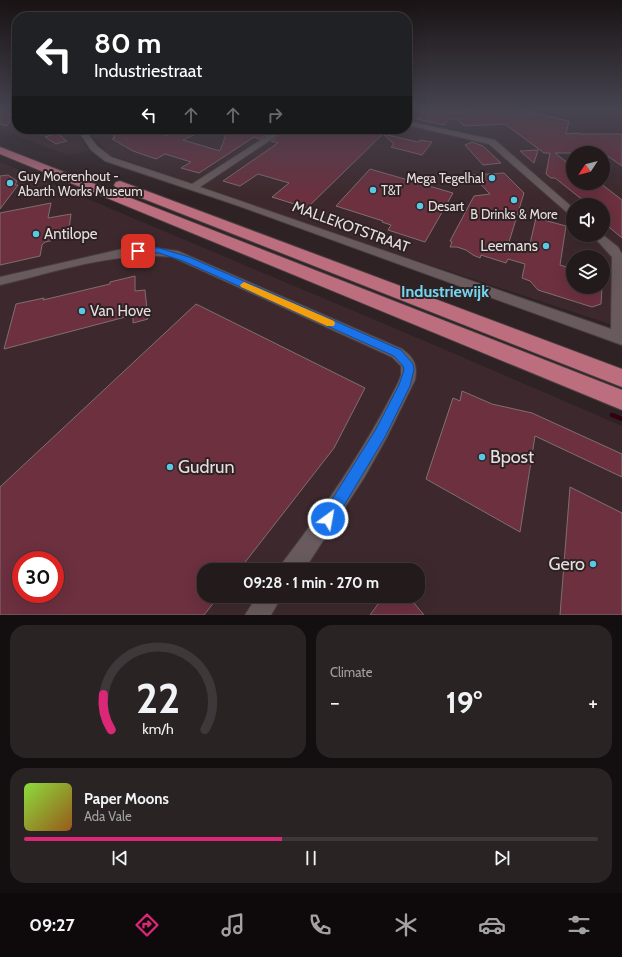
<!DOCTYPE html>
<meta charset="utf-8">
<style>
body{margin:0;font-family:Cabin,sans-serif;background:#2a2324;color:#f1f3f6;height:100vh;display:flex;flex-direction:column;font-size:15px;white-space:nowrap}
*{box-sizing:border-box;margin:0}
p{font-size:13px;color:#a2a1a3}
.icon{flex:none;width:22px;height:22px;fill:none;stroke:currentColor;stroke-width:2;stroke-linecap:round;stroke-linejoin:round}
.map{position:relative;height:615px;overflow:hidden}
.drawer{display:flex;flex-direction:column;gap:10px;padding:10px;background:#130e0f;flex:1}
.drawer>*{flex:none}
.banner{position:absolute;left:12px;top:12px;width:400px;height:122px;border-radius:16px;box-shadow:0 4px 16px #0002,0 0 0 1px #3f383a;background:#202124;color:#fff;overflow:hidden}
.needle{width:26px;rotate:234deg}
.fabs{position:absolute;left:566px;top:146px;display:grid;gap:8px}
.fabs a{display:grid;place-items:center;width:44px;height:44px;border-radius:50%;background:#221a1b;box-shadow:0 4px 16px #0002,0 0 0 1px #3f383a;font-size:20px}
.speed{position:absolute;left:12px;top:551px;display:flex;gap:8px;font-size:20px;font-weight:700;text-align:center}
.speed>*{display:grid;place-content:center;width:52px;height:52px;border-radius:50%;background:#221a1b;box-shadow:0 4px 16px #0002,0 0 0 1px #3f383a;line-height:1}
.speed .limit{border:6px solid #d22;background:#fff;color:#111}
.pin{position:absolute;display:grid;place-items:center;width:34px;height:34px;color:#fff;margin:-17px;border-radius:8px;box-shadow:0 2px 6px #0006}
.me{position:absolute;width:44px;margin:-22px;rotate:32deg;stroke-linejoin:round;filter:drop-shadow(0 0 3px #0008)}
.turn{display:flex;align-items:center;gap:14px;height:84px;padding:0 16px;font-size:18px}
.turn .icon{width:52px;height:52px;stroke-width:2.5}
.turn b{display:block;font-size:28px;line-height:34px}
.lanes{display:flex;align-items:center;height:38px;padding:0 16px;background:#0003;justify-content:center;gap:20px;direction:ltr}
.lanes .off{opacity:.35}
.big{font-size:30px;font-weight:700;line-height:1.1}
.drawer .widget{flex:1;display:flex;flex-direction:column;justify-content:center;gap:6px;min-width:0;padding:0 14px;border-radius:16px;background:#2a2324}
.drawer .dial{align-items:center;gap:0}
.dial svg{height:104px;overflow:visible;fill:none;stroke:#3f383a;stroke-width:7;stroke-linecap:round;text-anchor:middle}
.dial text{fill:#f1f3f6;stroke:none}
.song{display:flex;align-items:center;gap:12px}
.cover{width:48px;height:48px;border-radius:6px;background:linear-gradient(135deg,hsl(90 70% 55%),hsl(30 70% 35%))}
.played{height:4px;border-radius:2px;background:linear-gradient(90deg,#db2777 45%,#3f383a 45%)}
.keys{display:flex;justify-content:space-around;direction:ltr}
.heat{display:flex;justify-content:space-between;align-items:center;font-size:22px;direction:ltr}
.drawer .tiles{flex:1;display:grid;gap:10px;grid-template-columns:1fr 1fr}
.widget:last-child{grid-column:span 2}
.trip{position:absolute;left:197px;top:563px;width:228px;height:40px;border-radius:16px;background:#221a1b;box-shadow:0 4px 16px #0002,0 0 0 1px #3f383a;font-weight:700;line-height:40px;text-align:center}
.tabs{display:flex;height:64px;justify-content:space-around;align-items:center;background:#0e0a0b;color:#a2a1a3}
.tabs .icon{width:28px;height:28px}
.tabs .selected{color:#db2777}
.tabs b{font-size:18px;color:#f1f3f6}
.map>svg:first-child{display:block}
.built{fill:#3d292d;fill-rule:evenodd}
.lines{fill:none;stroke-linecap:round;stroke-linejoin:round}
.stream{stroke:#32000f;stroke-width:4.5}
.building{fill:#6c303f;stroke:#7e6f71;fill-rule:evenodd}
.minor-casing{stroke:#483e3f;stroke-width:2}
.highway-casing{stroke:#483e3f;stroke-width:2}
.minor{fill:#695b5d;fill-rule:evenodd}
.highway{fill:#bc6e7f;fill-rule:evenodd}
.route{fill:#1a73e8;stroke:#114b97}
.slow{fill:#f59e0b}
.poi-dot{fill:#58c8e4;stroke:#2e2224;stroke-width:1.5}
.labels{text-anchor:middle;stroke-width:4;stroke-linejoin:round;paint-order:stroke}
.far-poi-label{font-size:13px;fill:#e6dedf;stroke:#2e2224;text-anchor:start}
.street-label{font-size:15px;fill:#e6dedf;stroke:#2e2224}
.poi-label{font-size:15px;fill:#e6dedf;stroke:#2e2224;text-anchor:start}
.neighbourhood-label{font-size:16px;font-weight:bold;fill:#72d6ef;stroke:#2e2224}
.near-poi-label{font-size:18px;fill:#e6dedf;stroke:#2e2224;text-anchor:start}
</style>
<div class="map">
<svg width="622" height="615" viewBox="0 0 622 615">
<rect width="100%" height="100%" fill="#2e2224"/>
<path class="built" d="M0,109h17v20h57l15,22 -21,4 -68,-25z
M407,109h215v219l-225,-74 -289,-100 -21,-25h320zM573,153h30v30h-30zM573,205h30v30h-30zM573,257h30v30h-30z
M0,162l439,185 183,79v189h-622zM21,560h34v34h-34zM204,570h214v26h-214z"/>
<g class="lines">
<path class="stream" d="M612,415l10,4"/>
</g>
<path class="building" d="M426,109h31l14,3 2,-3h43l53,12 -3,13 12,-1 2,1h42v32l-19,-13h-48l18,14v16h27l22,17v38l-19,-16v-17h-14l-34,-27h-4l-5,-4 4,-21h-6l-39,-29 -41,2 -6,-6 -8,-2 -6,7 -27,-6z
M0,111l13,5 -6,10 -7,-2z
M123,129h30l14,7 1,-7h38l-23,11 37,11 8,-22h47l-15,10 -6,-2 -55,36 -18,-5 10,-6 -26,-8 -9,5 -23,-8 -21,-12 3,-1 -2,-1 2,-1 -5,-3z
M288,129h100l-81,79 -35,-11 17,-14 -31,-9 -18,12 -17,-5 55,-38 -7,-2z
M57,133l10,8 -11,3 -11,-7z
M383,134l35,8 2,-2 12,2 -10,13 -31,-8 3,-3z
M472,142l11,4 18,17 -18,2 -18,-20z
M538,150l-4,13 -14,-12z
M370,169l83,24 -28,49 -37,-12 3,-5 -9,-3 1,-1 -47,-15z
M504,173l20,20 -15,49 20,6 7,-30 30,8 -6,39 13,4v18h29l-1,17 -9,3 -54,-17 -8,-9 -8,-3 3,-14 -17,-5 -2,4 -25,-8 -1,3 -7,-3 -7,-5 -9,-3h-7l2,-5 -2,-1 24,-45 16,-2 -18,-19z
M8,175l9,6 -2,4h3l-18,24v-33z
M51,203l-3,15 23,-4 -3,23 -23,5 -3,3 -2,11 -40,9v-52z
M135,276v15l10,-1 3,29 -15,4v-8l-129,34 12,-45 28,-6 -1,2 67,-16v-2z
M196,304l169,84 -31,60 -95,122h-35v26h15l-15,19h-204v-128zM21,560h34v34h-34z
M462,391l30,13 40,9 90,41v23l-87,-41 -15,96 -94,-53 27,-81 7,3z
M570,487l52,26v102h-62z
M384,596h24l16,19h-54z"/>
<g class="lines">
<defs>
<path id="minor" d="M407,121l88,19 78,68v8l-3,-1 -81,-71 -82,-19z
M25,129l16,2 16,-2 -16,6z
M77,129h22l-11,5 9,12 14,11 81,27 86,-55h9l-87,58 411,142 1,-72 -20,-22h11l15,12 4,7v91l-386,-140 -131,-44 -14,-11z
M149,247l29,4 224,98c12,8 16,17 13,31l-28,57 -23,41 -60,92h-24l3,-8c43,-56 83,-115 115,-179l3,-8v-9l-9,-9 -220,-100c-56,-6 -117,15 -172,28v-8l122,-28z
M257,596h25l-11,19h-26z"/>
<path id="highway" d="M0,147l622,243v20l-622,-256z
M120,181l502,188v18l-506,-199 -2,-3 2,-3z"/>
</defs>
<use href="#minor" class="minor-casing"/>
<use href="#highway" class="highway-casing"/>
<use href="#minor" class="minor"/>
<use href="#highway" class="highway"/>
</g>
<linearGradient id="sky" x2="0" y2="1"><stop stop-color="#191314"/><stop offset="0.56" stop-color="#464450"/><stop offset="1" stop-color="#464450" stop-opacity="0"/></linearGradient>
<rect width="622" height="196" fill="url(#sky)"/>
<path class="route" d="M138,248h21l30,9 212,93 12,14 1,6 -4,16 -25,51 -52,87 -5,2 -5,-2 -2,-5 2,-5 53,-85 23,-44 5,-15 -1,-4 -9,-10 -211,-95 -24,-8 -24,-1v-3z"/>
<path class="slow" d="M244,282l90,39 1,2 -1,3h-7l-86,-39 -1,-2z"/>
<g class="poi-dot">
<circle cx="492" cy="178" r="4"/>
<circle cx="10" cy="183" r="4"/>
<circle cx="373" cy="190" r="4"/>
<circle cx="514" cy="200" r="4"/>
<circle cx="420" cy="206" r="4"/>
<circle cx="36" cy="234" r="4"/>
<circle cx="546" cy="246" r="4"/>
<circle cx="82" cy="311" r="4"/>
<circle cx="482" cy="457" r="4"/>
<circle cx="170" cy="467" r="4"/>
<circle cx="593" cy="564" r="4"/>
</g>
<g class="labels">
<g class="far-poi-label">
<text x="18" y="181">Guy Moerenhout -<tspan x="18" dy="15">Abarth Works Museum</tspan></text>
<text x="484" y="183" text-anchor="end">Mega Tegelhal</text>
<text x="381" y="195">T&amp;T</text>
<text x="428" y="211">Desart</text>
<text x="514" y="219" text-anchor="middle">B Drinks &amp; More</text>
</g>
<g class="street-label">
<text transform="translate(351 227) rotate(20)" y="5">MALLEKOTSTRAAT</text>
</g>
<g class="poi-label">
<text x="44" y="239">Antilope</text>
<text x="538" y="251" text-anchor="end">Leemans</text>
<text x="90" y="316">Van Hove</text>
</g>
<g class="neighbourhood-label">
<text x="445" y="297">Industriewijk</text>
</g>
<g class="near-poi-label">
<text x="490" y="463">Bpost</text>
<text x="178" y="473">Gudrun</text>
<text x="585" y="570" text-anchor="end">Gero</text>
</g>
</g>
</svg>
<div class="fabs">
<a><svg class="needle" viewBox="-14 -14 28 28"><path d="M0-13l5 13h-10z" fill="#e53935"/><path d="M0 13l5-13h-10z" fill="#a2a1a3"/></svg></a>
<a><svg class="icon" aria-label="sound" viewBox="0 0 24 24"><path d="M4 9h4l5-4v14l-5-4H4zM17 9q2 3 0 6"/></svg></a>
<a><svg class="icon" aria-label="layers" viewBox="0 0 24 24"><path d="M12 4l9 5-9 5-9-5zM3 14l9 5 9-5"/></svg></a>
</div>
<div class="speed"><div class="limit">30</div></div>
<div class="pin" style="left:138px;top:251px;background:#d93025"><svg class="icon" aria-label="arrive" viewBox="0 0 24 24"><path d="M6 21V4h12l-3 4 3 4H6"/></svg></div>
<svg class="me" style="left:328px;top:519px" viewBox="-20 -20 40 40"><circle r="17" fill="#1a73e8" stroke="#fff" stroke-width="3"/><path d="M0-11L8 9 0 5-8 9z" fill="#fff"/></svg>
<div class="trip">09:28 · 1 min · 270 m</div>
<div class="banner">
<div class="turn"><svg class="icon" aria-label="left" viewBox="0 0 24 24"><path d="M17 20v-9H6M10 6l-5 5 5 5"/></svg><div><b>80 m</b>Industriestraat</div></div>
<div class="lanes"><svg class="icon" aria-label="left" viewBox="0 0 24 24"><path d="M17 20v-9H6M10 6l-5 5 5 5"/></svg><svg class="icon off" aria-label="ahead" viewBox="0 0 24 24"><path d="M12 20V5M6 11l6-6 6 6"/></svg><svg class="icon off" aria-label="ahead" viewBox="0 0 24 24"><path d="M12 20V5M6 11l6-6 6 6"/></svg><svg class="icon off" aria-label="right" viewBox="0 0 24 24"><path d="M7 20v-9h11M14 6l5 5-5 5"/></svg></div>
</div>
</div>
<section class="drawer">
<div class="tiles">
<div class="widget dial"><svg viewBox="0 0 100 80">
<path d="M14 69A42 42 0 1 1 86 69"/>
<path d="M14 69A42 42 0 0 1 8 42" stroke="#db2777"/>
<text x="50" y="56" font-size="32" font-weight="700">22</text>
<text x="50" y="72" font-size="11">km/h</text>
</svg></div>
<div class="widget"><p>Climate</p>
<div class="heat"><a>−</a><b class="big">19°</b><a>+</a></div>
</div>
<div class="widget">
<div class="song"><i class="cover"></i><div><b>Paper Moons</b><p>Ada Vale</p></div></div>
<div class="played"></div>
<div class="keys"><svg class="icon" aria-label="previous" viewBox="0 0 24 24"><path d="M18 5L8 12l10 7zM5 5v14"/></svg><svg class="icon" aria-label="pause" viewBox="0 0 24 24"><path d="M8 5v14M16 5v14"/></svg><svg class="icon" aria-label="next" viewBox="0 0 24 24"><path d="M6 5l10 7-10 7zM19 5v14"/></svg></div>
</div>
</div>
</section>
<nav class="tabs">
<b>09:27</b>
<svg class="icon selected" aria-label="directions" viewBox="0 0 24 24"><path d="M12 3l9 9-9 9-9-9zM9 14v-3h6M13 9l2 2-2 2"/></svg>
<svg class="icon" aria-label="music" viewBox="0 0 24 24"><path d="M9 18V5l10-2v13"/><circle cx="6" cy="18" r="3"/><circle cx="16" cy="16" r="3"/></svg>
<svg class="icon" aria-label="phone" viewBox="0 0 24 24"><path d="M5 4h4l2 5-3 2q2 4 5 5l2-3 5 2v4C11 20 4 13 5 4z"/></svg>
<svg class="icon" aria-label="climate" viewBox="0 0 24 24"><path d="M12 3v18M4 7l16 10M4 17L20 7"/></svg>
<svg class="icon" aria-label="car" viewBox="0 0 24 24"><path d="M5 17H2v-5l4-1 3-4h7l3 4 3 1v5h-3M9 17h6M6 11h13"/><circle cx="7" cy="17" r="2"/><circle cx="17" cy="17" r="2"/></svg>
<svg class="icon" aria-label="filters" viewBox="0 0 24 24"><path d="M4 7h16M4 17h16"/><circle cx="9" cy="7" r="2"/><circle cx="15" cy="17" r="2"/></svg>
</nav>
